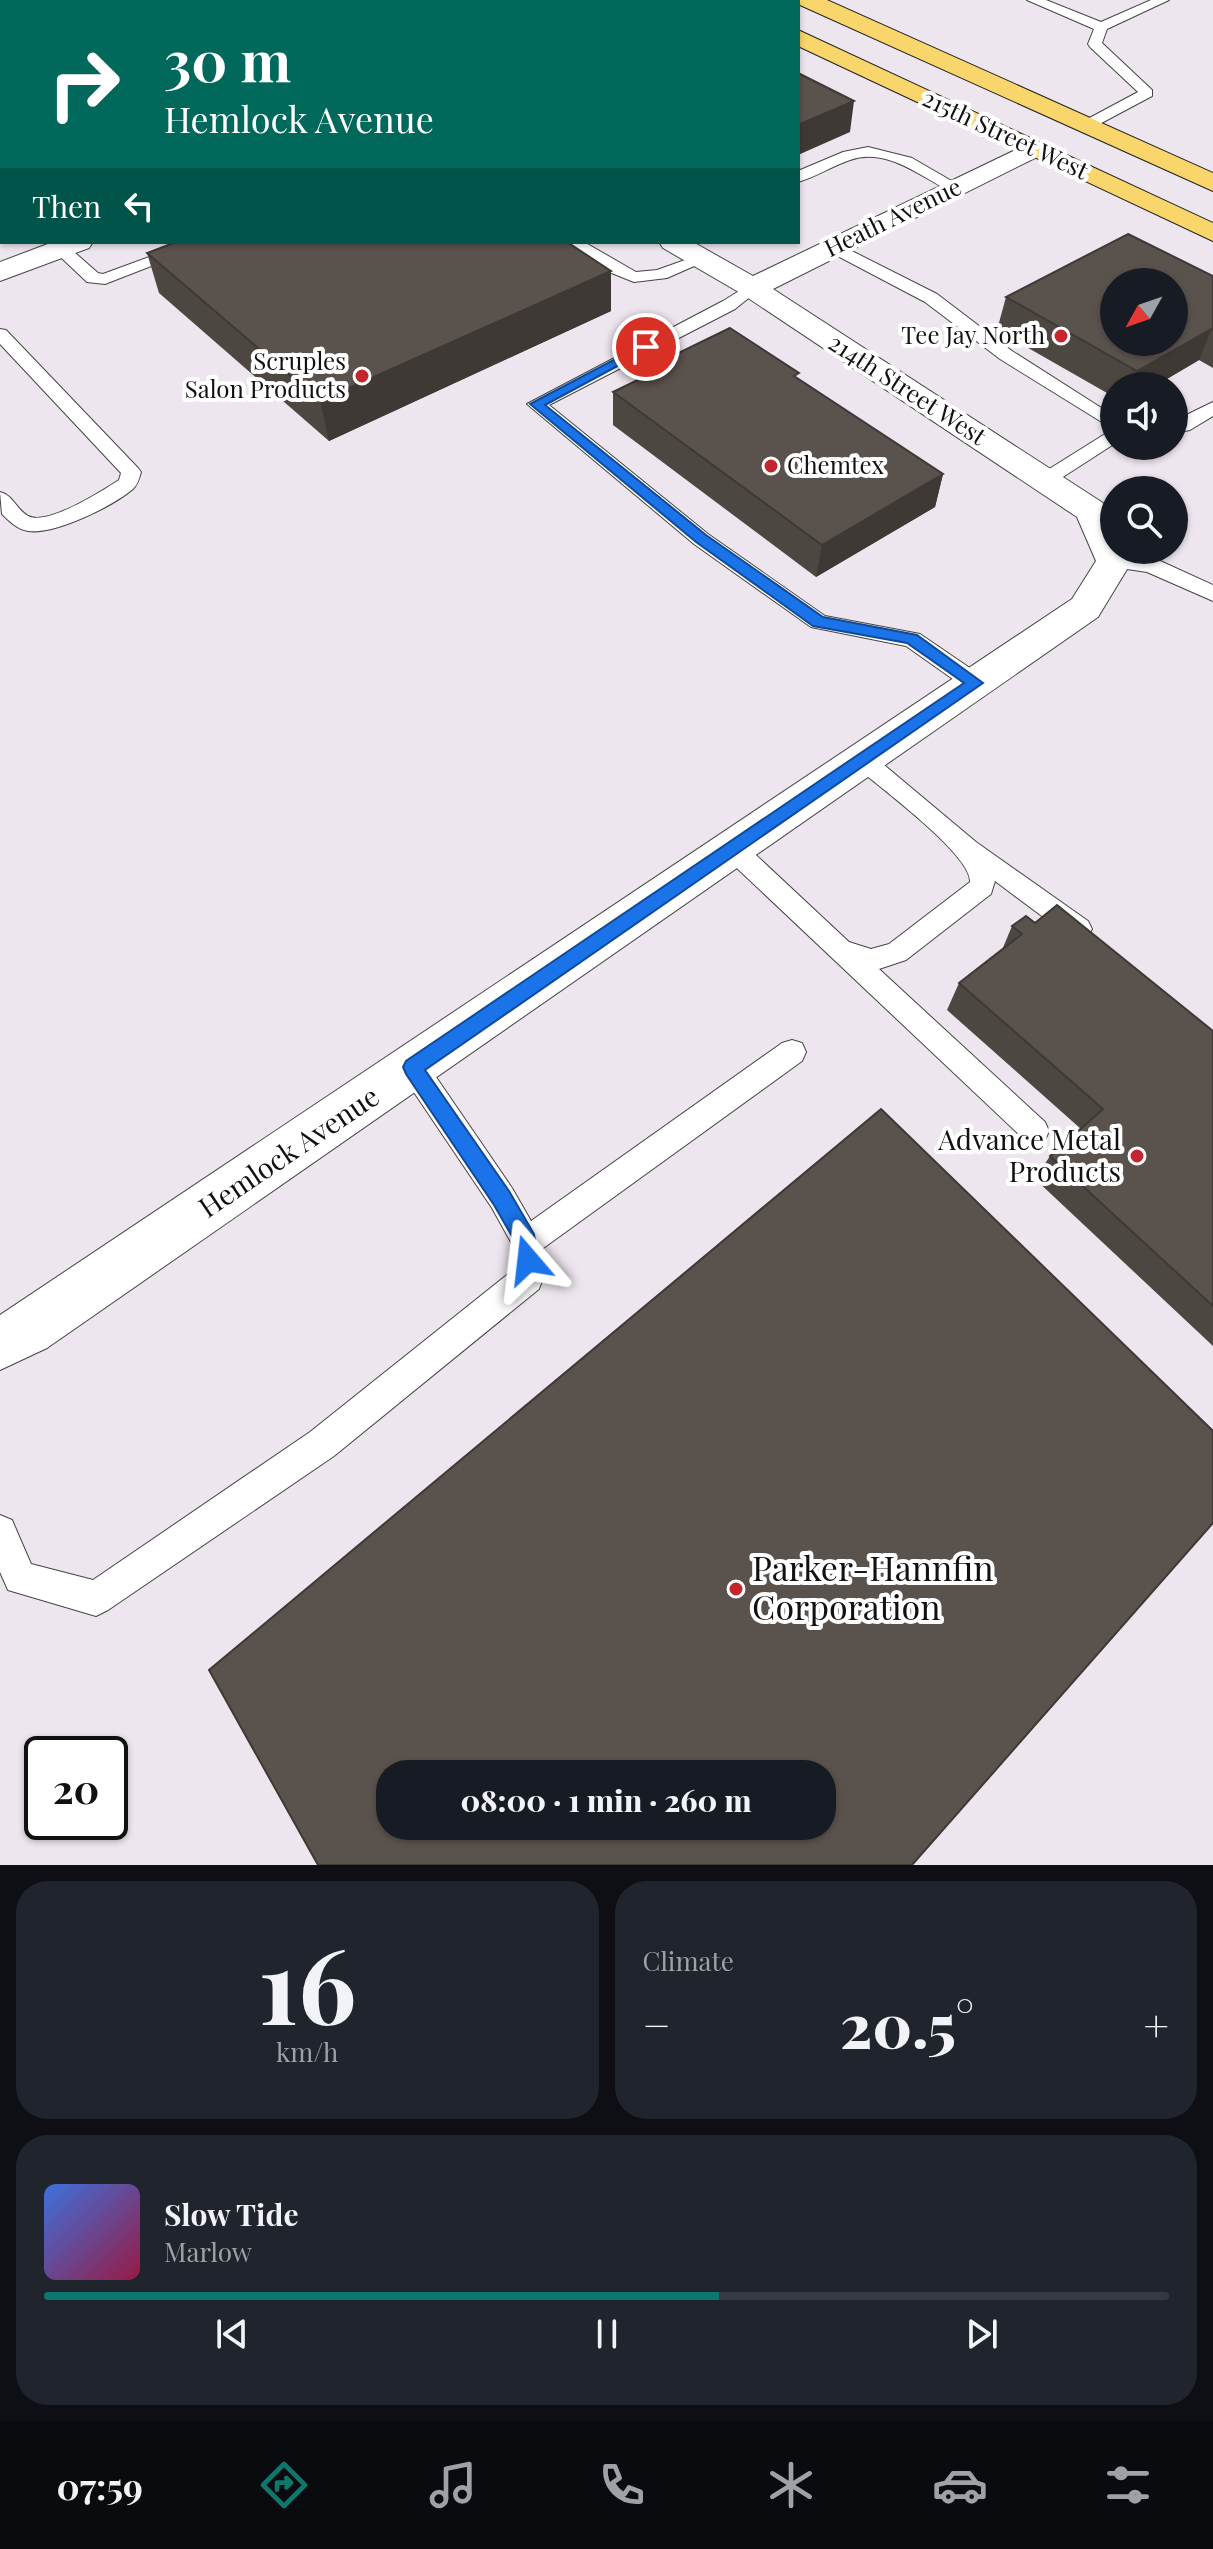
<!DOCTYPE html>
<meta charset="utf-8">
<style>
body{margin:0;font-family:"Playfair Display",serif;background:#20242c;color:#f1f3f6;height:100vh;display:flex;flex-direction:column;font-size:30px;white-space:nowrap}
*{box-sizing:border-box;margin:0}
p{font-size:26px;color:#9ea1a6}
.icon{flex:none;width:44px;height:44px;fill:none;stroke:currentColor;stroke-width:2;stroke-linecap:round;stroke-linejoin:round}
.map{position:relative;height:1865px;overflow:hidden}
.details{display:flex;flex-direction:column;gap:16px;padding:16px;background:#0d0f14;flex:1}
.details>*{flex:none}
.top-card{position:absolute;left:0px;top:0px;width:800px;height:244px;box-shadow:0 2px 6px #0004;background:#00695c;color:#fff;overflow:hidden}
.needle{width:52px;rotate:230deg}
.buttons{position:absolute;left:1100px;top:268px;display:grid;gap:16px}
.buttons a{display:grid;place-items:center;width:88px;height:88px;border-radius:50%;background:#171b24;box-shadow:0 2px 6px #0004;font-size:40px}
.speed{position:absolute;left:24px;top:1736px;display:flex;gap:16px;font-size:40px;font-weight:700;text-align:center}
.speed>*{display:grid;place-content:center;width:104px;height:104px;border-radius:50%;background:#171b24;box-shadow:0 2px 6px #0004;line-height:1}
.speed .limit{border:4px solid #111;border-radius:12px;background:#fff;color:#111}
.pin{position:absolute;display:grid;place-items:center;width:68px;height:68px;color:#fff;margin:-34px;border:4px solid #fff;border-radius:50%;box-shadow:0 2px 8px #0007}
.me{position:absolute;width:88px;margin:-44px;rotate:343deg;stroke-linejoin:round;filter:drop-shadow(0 0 6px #0008)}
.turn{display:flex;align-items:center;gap:28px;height:168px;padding:0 32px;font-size:36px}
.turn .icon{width:104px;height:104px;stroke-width:2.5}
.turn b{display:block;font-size:56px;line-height:68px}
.then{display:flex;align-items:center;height:76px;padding:0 32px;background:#0003;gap:16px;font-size:30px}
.big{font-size:60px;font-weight:800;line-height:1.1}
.details .card{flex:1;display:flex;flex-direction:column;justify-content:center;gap:12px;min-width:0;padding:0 28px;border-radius:32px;background:#20242c}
.details .dial{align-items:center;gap:0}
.dial b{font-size:104px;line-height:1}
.song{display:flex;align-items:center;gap:24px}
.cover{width:96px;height:96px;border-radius:12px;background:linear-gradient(135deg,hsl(220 70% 55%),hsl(340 70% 35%))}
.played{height:8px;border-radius:4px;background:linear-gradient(90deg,#0f766e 60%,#363941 60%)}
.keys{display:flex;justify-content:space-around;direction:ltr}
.heat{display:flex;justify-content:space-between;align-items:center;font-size:44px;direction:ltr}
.details .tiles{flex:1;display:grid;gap:16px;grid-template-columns:1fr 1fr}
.card:last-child{grid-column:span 2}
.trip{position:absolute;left:376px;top:1760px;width:460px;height:80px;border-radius:32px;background:#171b24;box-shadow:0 2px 6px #0004;font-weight:800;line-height:80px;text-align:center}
.menu{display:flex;height:128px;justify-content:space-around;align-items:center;background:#090b0e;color:#9ea1a6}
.menu .icon{width:56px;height:56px}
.menu .selected{color:#0f766e}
.menu b{font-size:36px;color:#f1f3f6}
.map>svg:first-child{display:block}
.industrial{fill:#eee6ef;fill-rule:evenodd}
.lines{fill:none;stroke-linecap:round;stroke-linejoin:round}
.lane-casing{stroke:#444;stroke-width:2}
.street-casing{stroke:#444;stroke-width:2}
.primary-casing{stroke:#222;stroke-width:2}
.lane{fill:#fff;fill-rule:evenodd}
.street{fill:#fff;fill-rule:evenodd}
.primary{fill:#f9d66b;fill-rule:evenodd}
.wall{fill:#4d4742}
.shaded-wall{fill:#3f3936}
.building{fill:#5a524d;stroke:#3f3936;stroke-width:2;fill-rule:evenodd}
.route{fill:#1a73e8;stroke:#114b97;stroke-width:2}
.poi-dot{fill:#c4262e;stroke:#fff;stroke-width:3}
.labels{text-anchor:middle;stroke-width:8;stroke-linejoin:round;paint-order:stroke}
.far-street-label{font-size:24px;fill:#111;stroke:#fff}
.far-poi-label{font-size:24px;fill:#111;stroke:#fff;text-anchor:end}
.poi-label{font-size:28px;fill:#111;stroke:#fff;text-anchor:end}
.street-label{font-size:28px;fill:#111;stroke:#fff}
.near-poi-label{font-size:34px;fill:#111;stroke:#fff;text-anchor:start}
</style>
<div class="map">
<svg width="1213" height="1865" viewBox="0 0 1213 1865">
<rect width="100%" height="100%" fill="#fffdf5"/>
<path class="industrial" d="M0,0h1213v1865h-1213zM2,2h796v240h-796zM1114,282h60v60h-60zM1114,386h60v60h-60zM1114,490h60v60h-60zM42,1754h68v68h-68zM390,1774h432v52h-432z"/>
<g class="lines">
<defs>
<path id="lane" d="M302,0h15l2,2h-15z
M1027,0h19l55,22 50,-22h18l-62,29 -5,14 50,47v6l-60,32h-10v-6l56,-30 -48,-45 -2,-3 6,-15z
M868,147l44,11 50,29 -8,5 -6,-2c-29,-15 -63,-43 -98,-30 -18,6 -34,17 -52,22v-11l45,-19z
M0,158l2,1v10l-2,-1z
M0,190h2v10h-2z
M190,242h23l-108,42 -18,-2 -35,-33 8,-5 6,1 32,28 5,1z
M565,242h19l52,30 21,-2 45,-16 8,5 -43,19 -33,4 -30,-12z
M834,242l103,52 75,57 102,65v28l-62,40h-14l-3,-4 3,-4 75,-47 -113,-70 -75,-57 -97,-51 -2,-4z
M752,283l9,5 -26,21 -186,96 159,129 117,82 95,18 63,43 3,6 -3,6h-16l-61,-43 -95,-19 -117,-83 -167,-140 196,-103z
M0,329l6,1 132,138 3,4c-2,7 -3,12 -8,17 -20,17 -78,46 -105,42 -11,-2 -18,-9 -26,-17l-2,-22c13,3 16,17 28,24 19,10 74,-25 91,-36l2,-7 -121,-129z
M1213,402v14l-23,14 -16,3v-12z
M1114,554l44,6 55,25v16l-66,-29 -40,-6 -3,-5 3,-5z
M863,751l8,3 105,88 112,79 4,8 -4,8 -9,3 -9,-3 -75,-56 -4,13 -85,66 -27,9 166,153 4,9 -4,9 -10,4 -10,-4 -301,-284 -3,-7 3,-7 9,-3 9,3 107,100 22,7 18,-5 81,-62c2,-27 -92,-96 -115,-116l-4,-6 4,-6z
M792,1040l10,3 4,9 -4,9 -260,188 1,29 -4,11 -205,167 -226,154 -12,6 -88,-26 -8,-18v-57l12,5 19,44 62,16 217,-148 202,-161v-27l-20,-36 -89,-132 -4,-9 4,-9 10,-3 10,3 89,130 19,33 251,-178z"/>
<path id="street" d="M1034,141l9,3 4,5 -4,5 -270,135 330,214 11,20v27h13l5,11 -34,56 -1051,731 -47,22v-55l1072,-716 24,-38 -19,-44 -335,-223 -79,-46 -4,-6h34l60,34z
M53,242h40l-4,6 -89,33v-19z"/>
<path id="primary" d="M708,0h26l1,2h-26z
M797,0h30l386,173v18l-413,-186z
M798,30l415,193v18l-415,-195z"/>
</defs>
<use href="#lane" class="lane-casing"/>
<use href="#street" class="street-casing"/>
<use href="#primary" class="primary-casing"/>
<use href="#lane" class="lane"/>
<use href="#street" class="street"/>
<use href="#primary" class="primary"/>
</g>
<path class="wall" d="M229,0h53l-7,2h-43z
M147,253l464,18v40l-282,130 -170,-148z
M1213,276v92l-14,-8 -44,26h-41v11l-117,-67 9,-33z
M668,358l130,21 145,95 -8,33 -119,70 -203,-152v-33l55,-26z
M1035,923l178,108v315l-178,-167 15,-23 31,-27 -134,-119 12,-27 43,-33 10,-24z"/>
<path class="shaded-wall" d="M242,0h40l-7,2h-32z
M854,101l-4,31 -52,23v-30z
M611,271v40l-282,130 -9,-40z
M1212,328l-13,32 -44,26h-23l5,-15z
M943,474l-8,33 -119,70 6,-32z"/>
<path class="building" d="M442,0h209l4,2h-210z
M798,73l56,28 -56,24z
M1128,234l85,42v52l-76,43 -131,-74zM1114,282h60v60h-60z
M176,242h391l44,29 -291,130 -173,-148z
M730,328l69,45 -5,3 149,98 -121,71 -209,-153 62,-30 -7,-4z
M1057,905l156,126v275l-163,-150 53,-47 -144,-126 63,-49 -10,-8 14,-10 9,7z
M881,1109l332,322v92l-301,342h-594l-109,-195zM390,1774h432v52h-432z"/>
<path class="route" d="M642,345l11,2 -108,58 161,130 117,82 94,18 66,48 -558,387 84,121 25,43 4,26 -3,7 -7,3 -8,-3 -4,-24 -22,-38 -88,-131 -3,-7 3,-6 558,-378 -57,-40 -94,-17 -117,-84 -166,-138z"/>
<g class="poi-dot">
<circle cx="1061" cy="336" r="8"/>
<circle cx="362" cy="376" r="8"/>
<circle cx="771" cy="466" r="8"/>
<circle cx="1137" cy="1156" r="8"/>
<circle cx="736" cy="1589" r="8"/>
</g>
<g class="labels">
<g class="far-street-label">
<text transform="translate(1005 135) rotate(25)" y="8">215th Street West</text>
<text transform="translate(893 218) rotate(-26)" y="8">Heath Avenue</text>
<text transform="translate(907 390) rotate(33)" y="8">214th Street West</text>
</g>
<g class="far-poi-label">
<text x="1045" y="344">Tee Jay North</text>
<text x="346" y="370">Scruples<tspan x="346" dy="28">Salon Products</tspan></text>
<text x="787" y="474" text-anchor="start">Chemtex</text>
</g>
<g class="poi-label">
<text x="1121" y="1150">Advance Metal<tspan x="1121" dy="32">Products</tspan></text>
</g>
<g class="street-label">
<text transform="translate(289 1152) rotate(-34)" y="10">Hemlock Avenue</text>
</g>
<g class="near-poi-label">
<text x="752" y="1581">Parker-Hannfin<tspan x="752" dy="39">Corporation</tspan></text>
</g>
</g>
</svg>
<div class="buttons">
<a><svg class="needle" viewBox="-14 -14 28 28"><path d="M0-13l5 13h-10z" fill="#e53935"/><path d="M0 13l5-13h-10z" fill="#9ea1a6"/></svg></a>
<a><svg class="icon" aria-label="sound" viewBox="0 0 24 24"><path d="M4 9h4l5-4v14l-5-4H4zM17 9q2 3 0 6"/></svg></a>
<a><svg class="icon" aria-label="search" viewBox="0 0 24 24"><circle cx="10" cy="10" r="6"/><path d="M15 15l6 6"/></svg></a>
</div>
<div class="speed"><div class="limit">20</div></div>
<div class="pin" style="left:646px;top:347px;background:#d93025"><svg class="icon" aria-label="arrive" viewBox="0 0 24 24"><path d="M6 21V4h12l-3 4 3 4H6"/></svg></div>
<svg class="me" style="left:528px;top:1260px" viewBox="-20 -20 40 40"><path d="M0-17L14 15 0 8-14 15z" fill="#1a73e8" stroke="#fff" stroke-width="4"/></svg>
<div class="trip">08:00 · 1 min · 260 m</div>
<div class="top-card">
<div class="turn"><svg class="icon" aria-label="right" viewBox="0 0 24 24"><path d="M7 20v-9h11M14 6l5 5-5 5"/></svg><div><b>30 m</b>Hemlock Avenue</div></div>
<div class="then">Then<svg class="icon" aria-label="left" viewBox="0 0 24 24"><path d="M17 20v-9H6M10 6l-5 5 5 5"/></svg></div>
</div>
</div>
<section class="details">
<div class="tiles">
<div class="card dial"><b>16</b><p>km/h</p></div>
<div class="card"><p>Climate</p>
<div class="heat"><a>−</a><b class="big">20.5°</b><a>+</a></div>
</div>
<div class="card">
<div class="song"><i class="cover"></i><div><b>Slow Tide</b><p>Marlow</p></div></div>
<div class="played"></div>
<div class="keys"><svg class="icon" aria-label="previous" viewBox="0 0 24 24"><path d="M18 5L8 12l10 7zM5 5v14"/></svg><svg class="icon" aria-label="pause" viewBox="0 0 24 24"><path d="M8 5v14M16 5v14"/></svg><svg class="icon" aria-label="next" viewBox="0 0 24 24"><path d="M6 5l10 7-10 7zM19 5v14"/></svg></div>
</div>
</div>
</section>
<nav class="menu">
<b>07:59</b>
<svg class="icon selected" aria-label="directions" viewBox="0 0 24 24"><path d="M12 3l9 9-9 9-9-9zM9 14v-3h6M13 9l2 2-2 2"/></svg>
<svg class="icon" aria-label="music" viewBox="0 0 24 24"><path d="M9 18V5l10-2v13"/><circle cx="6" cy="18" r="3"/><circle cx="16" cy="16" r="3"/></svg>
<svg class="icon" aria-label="phone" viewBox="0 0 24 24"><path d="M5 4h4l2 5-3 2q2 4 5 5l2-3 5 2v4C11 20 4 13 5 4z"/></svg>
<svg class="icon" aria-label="climate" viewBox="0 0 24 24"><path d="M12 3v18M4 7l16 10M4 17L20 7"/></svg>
<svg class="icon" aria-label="car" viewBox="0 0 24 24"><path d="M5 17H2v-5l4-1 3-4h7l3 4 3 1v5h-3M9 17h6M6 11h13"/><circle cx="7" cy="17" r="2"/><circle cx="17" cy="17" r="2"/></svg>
<svg class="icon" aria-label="filters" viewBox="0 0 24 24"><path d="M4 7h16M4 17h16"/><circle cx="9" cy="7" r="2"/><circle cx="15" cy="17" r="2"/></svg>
</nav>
